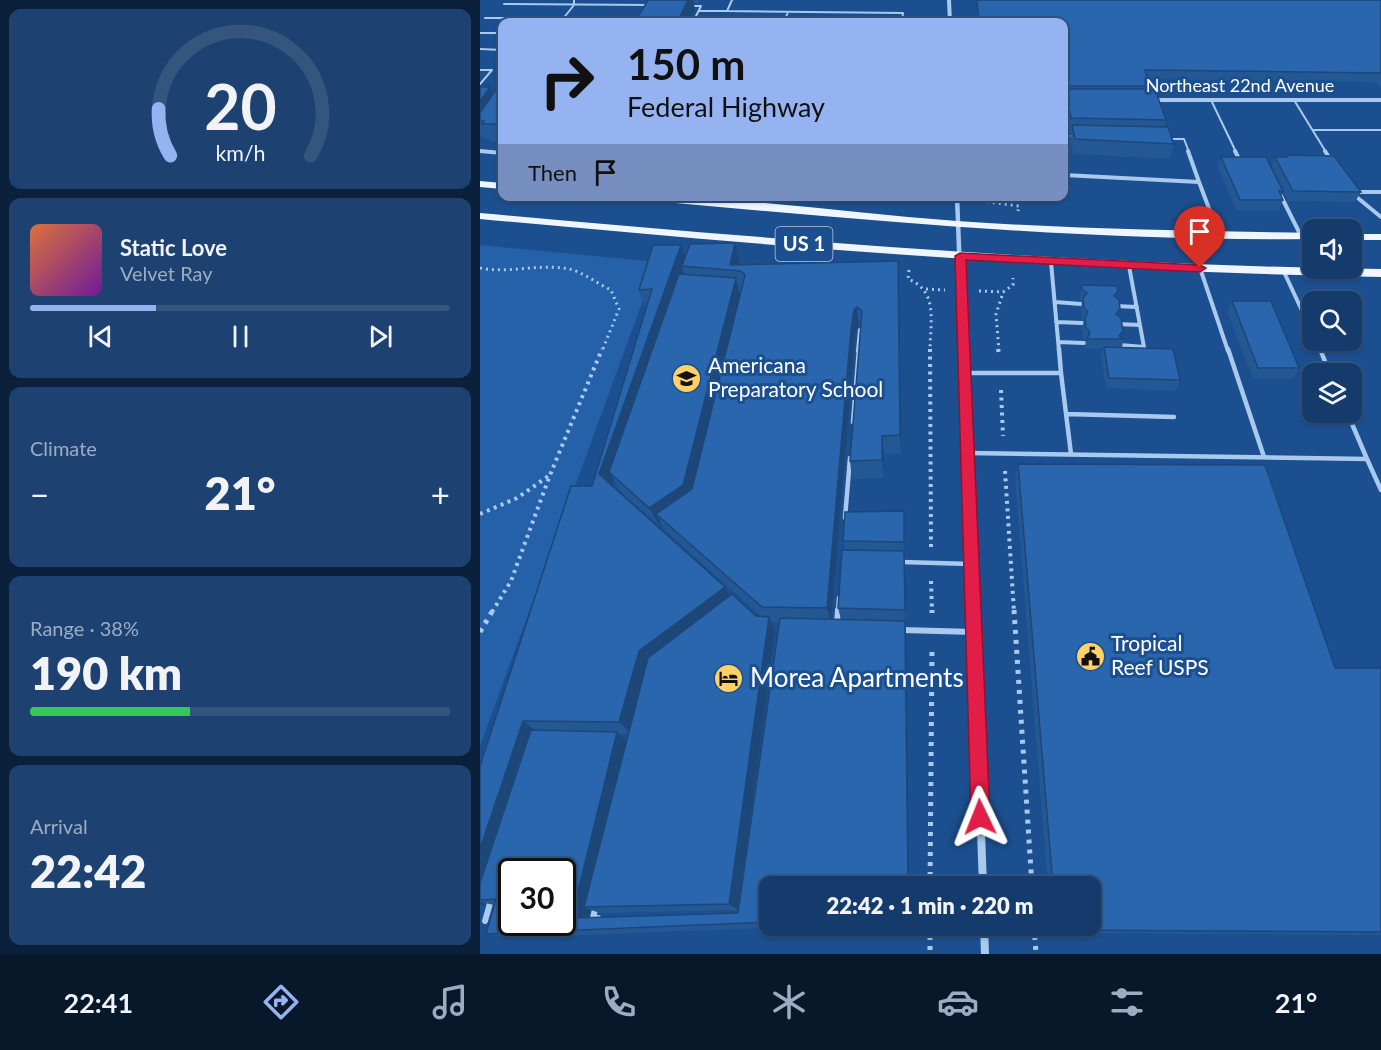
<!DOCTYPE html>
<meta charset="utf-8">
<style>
body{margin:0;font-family:Lato,sans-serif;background:#1d4271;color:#f1f3f6;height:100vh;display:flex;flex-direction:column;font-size:22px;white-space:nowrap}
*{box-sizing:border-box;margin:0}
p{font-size:20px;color:#9dadc1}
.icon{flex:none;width:33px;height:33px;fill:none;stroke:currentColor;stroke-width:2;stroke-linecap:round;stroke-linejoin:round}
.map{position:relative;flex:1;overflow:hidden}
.sheet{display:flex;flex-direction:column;gap:9px;padding:9px;background:#0b203b;width:480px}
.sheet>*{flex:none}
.guide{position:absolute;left:18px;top:18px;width:570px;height:183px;border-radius:12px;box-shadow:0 2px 4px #0004,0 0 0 2px #33557e;background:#95b2f1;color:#111;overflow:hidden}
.fabs{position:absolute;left:822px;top:219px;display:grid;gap:12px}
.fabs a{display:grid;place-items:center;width:60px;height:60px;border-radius:12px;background:#143b6b;box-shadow:0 2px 4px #0004,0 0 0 2px #33557e;font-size:30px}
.speed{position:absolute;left:18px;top:858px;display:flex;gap:12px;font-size:30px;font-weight:700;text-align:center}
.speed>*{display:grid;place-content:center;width:78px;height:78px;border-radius:50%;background:#143b6b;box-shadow:0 2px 4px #0004,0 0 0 2px #33557e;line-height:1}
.speed .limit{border:3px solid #111;border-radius:9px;background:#fff;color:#111}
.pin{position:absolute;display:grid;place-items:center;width:51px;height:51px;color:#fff;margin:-62px -26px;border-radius:50% 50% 50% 0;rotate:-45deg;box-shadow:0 0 6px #0007}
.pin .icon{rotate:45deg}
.me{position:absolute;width:66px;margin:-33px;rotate:358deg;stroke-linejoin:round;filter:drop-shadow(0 0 4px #0008)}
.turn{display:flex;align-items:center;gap:21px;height:126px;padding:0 30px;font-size:27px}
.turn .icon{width:78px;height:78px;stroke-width:2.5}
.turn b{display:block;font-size:42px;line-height:51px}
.then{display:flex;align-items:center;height:57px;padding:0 30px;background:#0003;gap:12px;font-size:22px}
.big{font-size:45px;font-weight:800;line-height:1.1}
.sheet .widget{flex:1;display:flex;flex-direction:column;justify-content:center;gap:9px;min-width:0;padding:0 21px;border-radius:12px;background:#1d4271}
.sheet .dial{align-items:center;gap:0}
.dial svg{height:156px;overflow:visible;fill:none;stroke:#33557e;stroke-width:7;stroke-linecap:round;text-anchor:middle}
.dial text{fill:#f1f3f6;stroke:none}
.song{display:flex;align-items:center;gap:18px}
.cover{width:72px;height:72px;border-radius:9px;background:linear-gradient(135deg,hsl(20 70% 55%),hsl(280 70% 35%))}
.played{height:6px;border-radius:3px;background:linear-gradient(90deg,#95b2f1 30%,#33557e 30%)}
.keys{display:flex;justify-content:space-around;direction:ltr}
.heat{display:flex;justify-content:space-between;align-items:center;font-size:33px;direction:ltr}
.charge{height:9px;border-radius:4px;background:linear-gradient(90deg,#34c759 38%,#33557e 0)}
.trip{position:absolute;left:279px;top:876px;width:342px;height:60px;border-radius:12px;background:#143b6b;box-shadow:0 2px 4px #0004,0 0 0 2px #33557e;font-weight:800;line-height:60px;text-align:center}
.tab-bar{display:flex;height:96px;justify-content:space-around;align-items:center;background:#08182b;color:#9dadc1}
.tab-bar .icon{width:42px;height:42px}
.tab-bar .active{color:#95b2f1}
.tab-bar b{font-size:27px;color:#f1f3f6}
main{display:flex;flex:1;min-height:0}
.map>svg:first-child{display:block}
.green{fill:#2461a8}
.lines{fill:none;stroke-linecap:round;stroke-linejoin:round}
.path-far2{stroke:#a9c9ee;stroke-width:3;stroke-dasharray:2 4;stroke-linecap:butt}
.path-far1{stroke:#a9c9ee;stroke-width:4;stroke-dasharray:3 4.5;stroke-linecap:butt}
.path{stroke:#a9c9ee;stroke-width:5;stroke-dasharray:4 6;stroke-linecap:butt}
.lane-far3{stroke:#a9c9ee;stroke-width:2}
.lane-far2{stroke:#a9c9ee;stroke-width:4}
.lane-far1{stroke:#a9c9ee;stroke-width:4.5}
.lane{stroke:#a9c9ee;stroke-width:6}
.street-far3{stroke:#a9c9ee;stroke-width:4}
.street-far2{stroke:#a9c9ee;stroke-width:4.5}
.street-far1{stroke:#a9c9ee;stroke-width:6}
.street{stroke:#a9c9ee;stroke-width:8}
.primary{fill:#f0f6ff;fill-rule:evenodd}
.wall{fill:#245895;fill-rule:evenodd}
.shaded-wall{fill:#1d4779}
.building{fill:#2a66ad;stroke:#1d4779;stroke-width:1.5;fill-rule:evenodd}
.route{fill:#e11d48;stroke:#92132f;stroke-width:1.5}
.labels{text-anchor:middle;stroke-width:6;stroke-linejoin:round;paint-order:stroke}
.far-street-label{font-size:18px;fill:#fff;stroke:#1b4f8f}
.shield{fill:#1b4f8f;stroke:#bbcadd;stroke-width:1.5}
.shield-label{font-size:20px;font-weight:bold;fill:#fff}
.poi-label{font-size:21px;fill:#fff;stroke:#1b4f8f;text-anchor:start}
.near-poi-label{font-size:26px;fill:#fff;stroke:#1b4f8f;text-anchor:start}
</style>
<main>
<section class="sheet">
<div class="widget dial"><svg viewBox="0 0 100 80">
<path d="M14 69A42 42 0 1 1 86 69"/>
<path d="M14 69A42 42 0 0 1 8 45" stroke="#95b2f1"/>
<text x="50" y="56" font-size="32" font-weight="700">20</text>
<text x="50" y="72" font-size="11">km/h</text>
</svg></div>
<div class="widget">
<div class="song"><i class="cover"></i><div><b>Static Love</b><p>Velvet Ray</p></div></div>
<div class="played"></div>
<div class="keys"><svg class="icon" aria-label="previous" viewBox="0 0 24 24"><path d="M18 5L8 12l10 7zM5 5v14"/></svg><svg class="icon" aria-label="pause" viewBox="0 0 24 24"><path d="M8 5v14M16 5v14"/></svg><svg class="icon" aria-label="next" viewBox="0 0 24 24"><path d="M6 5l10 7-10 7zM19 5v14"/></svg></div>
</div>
<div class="widget"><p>Climate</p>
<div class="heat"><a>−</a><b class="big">21°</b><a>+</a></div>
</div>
<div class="widget"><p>Range · 38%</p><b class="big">190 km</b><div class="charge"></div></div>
<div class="widget"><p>Arrival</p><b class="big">22:42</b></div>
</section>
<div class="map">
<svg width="901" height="954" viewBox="0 0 901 954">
<rect width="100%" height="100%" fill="#1b4f8f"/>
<path class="green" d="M0,245l177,17 -177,484z"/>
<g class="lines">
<path class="path-far2" d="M495,200l44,6 -1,5
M440,201l6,-4 15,1
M0,268c29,6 60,-5 89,1 14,3 29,15 42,21l8,19 -17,42
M429,270l-1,9c31,12 22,44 22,72
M446,289l19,1
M499,291l24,1 10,-7v-7
M519,351l-3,-37 7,-21"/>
<path class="path-far1" d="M450,349l1,198
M518,349l1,7
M521,390l2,46
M525,471l9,141
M0,514l37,-16 33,-23
M451,581l1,31
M12,612l19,-31 39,-106 52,-126"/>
<path class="path" d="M452,610v3
M534,610l18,276
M0,632l13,-22
M450,886l2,-239
M450,926v28
M554,926l2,28"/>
<path class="lane-far3" d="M24,4l147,1
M210,6h11l-8,16
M219,11h28l5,-11
M247,11l176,2 -1,9
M5,18h78
M82,20l12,-15v-5
M82,21l76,1
M304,22l4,-10
M0,33h22
M0,49l22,1
M0,70h12l-12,14
M731,100l25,52
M814,100l32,52
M833,130h68
M584,136h12
M689,139h15l5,13
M0,151l12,1"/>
<path class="lane-far2" d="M0,151l22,2
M708,151l11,31
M755,151l5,10
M845,151l5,8
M584,175l135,7 20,53
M876,192h25
M873,194l28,23
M801,196l20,40
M269,207l5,-11
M571,262l8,89
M720,268l28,83
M804,272l28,60
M575,302l26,2
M635,306l22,1
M576,322l26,1
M637,324l23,1
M836,340l4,11
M578,342l26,1
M640,345l24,2 -15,-81
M378,351l2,-21"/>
<path class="lane-far1" d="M579,349l2,24
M748,349l36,108
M840,349l10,25
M484,373h97l10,81
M586,414l108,3
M373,422l6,-73
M487,453l400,6 -20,-47
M887,459l14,31
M365,518l5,-60
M421,562l70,2
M358,612l1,-14"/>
<path class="lane" d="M357,623l1,-13
M422,630l72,2
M116,905l-3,13h5
M5,921l6,-21"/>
<path class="street-far3" d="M469,0l1,22
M671,100h230"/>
<path class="street-far2" d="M477,196l6,155"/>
<path class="street-far1" d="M483,349l10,263"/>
<path class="street" d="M493,610l10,276
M504,926l1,28"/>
<path class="primary" d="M0,181l22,2v6l-22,-2z
M146,196c111,0 221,17 331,25 118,8 237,10 355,12v6c-227,3 -455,-20 -681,-40z
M0,213c300,27 600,52 901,56v8c-301,-5 -601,-30 -901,-58z
M872,234h29v6h-29z"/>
</g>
<path class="wall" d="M168,0h51l-1,3h-5l2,6 -7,13h-53z
M497,0h404v88l-5,-6 -228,-3 2,7v3l16,31 -2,7 10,17 -4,15 -97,-5 -3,-14 1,-7h-2l-5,-29v-82h-86z
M22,84v57h-12l-1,-3h-6l-3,-5v-46l13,7z
M806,155l75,37 -6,10 -67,-1 -5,-10 -2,5 2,4 -4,10h-43l-18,-43 3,-10 50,10 4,-10h10z
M255,243l5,20v2l158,-4 3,193h-17v24l-32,1 -2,-18 11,-133 -2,-2 -3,3 -2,20 -23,270h10l-3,-11 7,-58 -2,-9 61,-30 5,375h-139v40h48l-311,12 -21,-4 8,-29 -9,-2 -1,3 -4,1v-141l112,-280 54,-177 -7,-19 42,-45 4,13zM134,480l5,10 40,35 2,-2 5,8 96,86 -6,-1 -27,-20 -4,-9 -113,-102zM291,622h8l-41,291 -149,5 2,-8 9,3 138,-3 37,-278zM138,734h10l-2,7z
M602,285l34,13 4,11 -2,7 3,21 3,2 -2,8 58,33 -4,11 -70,-3 -5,-31 2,-8h-18l1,-8 -2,-2 -2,-12 2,-6 -2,-2 -1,-11 1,-7 -2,-1v-4z
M752,301l67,67 -6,10h-40l-26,-66z
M538,464l317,204h46v267l-329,-2 -1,-7h39v-40h-42l-33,-408z"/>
<path class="shaded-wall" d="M208,0h5l2,9 -7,13h-11z
M10,87l8,18 -14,16h-4v-20z
M255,243l5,20 -2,7 -8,-5z
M201,245l6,19 -5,2 2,7 -69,204 -6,-5 5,8 -4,11 -11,-17z
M418,261l1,19 2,174 -1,-19z
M256,278l5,20 -50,204 -35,12 5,9 -2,2 -10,-17z
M377,307l2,19 -3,3 -2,20 -23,274 -4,-15 24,-278 3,-20z
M402,436l2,18v24l-2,-18z
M424,551l1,16 1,58 -1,-15z
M245,587l7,16 -100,131 -13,-12 20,-71z
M289,617l6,15 -37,278 -9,-6z
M425,621l1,15 3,250h-1z
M43,721l16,12 -59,167v-51z
M137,732l12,12 -45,163 7,3 -3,11 -11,-3 -5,-2z
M0,902l5,1 -1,3 -4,-1z"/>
<path class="building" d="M168,0h40l-11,22h-42z
M497,0h404v73l-236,-3 5,16h-86v-64h-85z
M22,84v40h-20l2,-3h-4v-8l17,-25h3z
M0,87h10l-10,14z
M585,89h90l11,31 -95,-2z
M592,125l96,2 6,17 -99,-5z
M806,155l48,1 27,36 -68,-1 -18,-34h12z
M741,157h45l17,34h-4l4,9h-43z
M255,243l-5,22 168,-4 2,174 -18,1v24l-32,1 12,-150 -5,-4 -3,3 -3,20 -24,278 -65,-1 -106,-93 36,-25 53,-214 -4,-4 -59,-5 8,-22z
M173,245h28l-82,229 126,113 -86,64 -20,71 -96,-1 -43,128v-83l91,-280h21l60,-197 -13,1z
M199,274l57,4 -53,207 -34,23 -40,-36z
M602,285l35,1 1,5 -4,5 5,4 1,9 -4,5 5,4 2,13 -4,5 5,3h-37l3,-7 -4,-4 -1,-11 3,-5 -4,-4 -1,-10 4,-5 -5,-4z
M752,301h39l28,67h-41z
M624,347l69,2 7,31 -71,-2z
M538,464l247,1 70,203h46v264l-325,-2v-4h34v-40h-37z
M424,511v31l-61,-1 2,-29z
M362,550l62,1 1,59 -67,-2z
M252,594l24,22 13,1 -40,287 -145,3 64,-249z
M300,618l125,3 3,265h-138v36l-284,12 10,-35 -16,1v-17l51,-153 86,2 -45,184 5,2 161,-5zM32,872h50v50h-50z"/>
<path class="route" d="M480,253l240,12 6,3 -6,4 -234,-12 24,557 -3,7 -7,2 -6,-2 -3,-7 -16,-561z"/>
<defs>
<symbol id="school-disc" viewBox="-11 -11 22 22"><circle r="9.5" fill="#ffd166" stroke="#1b4f8f"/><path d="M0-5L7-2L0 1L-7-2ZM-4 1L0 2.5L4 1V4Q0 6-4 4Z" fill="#111"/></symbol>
<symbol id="civic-disc" viewBox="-11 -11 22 22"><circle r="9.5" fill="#ffd166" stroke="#1b4f8f"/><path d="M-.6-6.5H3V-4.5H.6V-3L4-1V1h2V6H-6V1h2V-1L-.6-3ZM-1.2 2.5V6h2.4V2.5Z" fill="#111"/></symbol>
<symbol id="hotel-disc" viewBox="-11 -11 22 22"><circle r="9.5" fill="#ffd166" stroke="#1b4f8f"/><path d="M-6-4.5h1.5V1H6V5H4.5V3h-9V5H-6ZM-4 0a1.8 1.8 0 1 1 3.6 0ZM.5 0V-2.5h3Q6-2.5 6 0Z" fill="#111"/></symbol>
</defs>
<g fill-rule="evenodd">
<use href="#school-disc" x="190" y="362" width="33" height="33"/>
<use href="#civic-disc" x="594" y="640" width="33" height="33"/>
<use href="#hotel-disc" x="232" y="662" width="33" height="33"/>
</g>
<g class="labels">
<g class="far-street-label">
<text x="760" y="92">Northeast 22nd Avenue</text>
</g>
<rect class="shield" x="295.5" y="227" width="57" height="34" rx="4.5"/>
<g class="shield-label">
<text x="324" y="251">US 1</text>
</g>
<g class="poi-label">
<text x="228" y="373">Americana<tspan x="228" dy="24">Preparatory School</tspan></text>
<text x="631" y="651">Tropical<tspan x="631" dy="24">Reef USPS</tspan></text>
</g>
<g class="near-poi-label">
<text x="270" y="687">Morea Apartments</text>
</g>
</g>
</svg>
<div class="fabs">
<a><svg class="icon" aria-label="sound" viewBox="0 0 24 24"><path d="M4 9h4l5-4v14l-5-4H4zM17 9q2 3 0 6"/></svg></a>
<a><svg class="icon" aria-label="search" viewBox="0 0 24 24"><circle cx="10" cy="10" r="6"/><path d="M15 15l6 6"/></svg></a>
<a><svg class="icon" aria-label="layers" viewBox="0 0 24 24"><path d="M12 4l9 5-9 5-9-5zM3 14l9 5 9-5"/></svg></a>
</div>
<div class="speed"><div class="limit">30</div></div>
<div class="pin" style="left:720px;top:268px;background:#d93025"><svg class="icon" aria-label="arrive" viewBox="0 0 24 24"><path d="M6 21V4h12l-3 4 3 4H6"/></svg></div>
<svg class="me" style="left:500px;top:817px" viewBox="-20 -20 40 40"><path d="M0-17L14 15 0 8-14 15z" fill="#e11d48" stroke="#fff" stroke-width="4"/></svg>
<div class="trip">22:42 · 1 min · 220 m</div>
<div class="guide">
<div class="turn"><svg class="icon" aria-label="right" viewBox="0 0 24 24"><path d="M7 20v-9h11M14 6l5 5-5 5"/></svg><div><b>150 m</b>Federal Highway</div></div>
<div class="then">Then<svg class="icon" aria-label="arrive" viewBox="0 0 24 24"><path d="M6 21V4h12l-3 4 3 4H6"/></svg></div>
</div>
</div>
</main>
<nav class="tab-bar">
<b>22:41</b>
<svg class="icon active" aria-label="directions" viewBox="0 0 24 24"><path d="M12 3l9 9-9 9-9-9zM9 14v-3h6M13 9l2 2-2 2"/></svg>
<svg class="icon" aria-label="music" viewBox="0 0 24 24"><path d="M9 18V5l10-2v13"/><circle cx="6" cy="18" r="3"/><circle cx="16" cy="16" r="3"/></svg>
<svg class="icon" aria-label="phone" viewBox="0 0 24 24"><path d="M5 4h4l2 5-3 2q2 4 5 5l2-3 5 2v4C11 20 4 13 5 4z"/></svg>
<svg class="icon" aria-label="climate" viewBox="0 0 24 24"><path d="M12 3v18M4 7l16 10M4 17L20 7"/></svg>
<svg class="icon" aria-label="car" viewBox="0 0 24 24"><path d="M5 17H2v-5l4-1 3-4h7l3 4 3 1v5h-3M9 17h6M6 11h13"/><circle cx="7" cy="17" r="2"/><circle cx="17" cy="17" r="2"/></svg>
<svg class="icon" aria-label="filters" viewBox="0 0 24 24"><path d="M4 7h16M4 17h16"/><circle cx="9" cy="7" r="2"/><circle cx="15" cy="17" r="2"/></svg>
<b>21°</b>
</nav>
